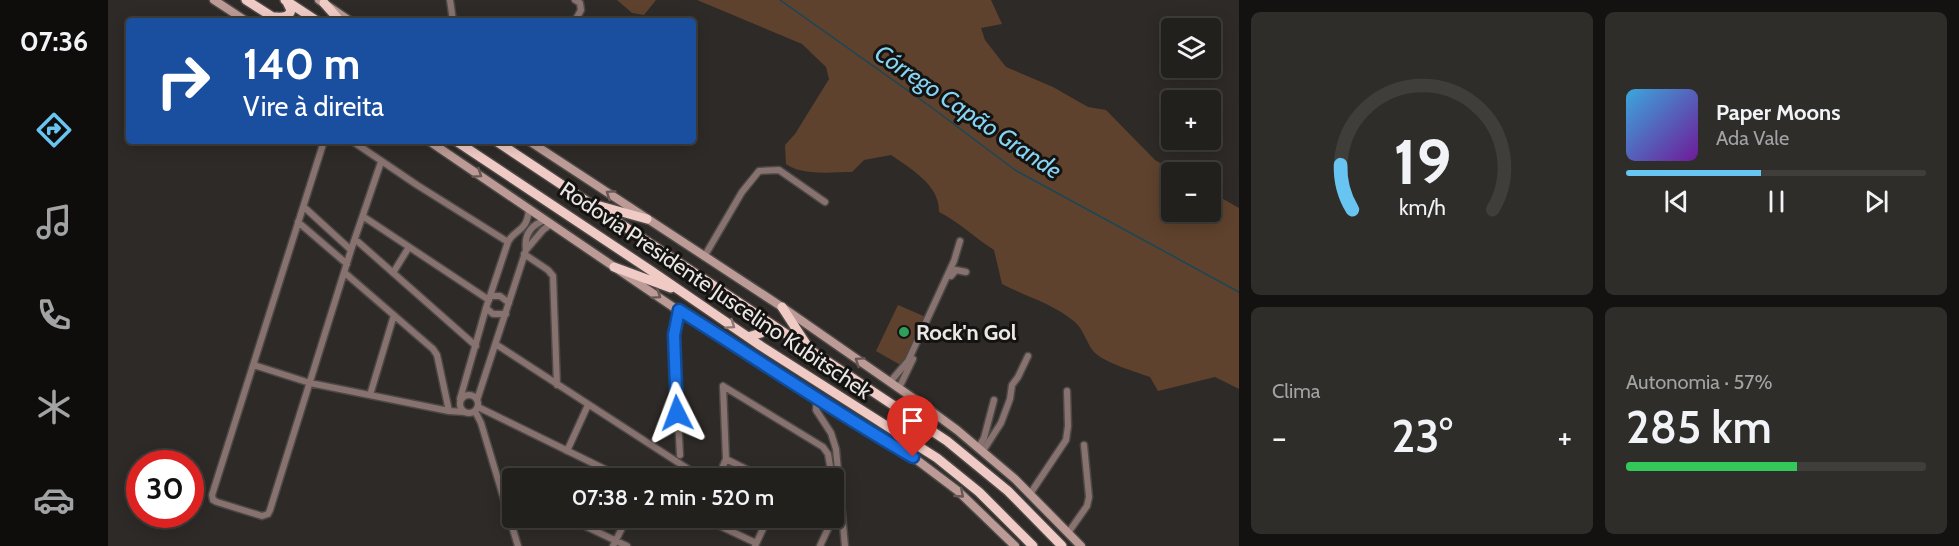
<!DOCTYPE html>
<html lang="pt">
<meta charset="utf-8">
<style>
body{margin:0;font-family:Cabin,sans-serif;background:#2e2d2a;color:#f1f3f6;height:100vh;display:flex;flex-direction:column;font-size:22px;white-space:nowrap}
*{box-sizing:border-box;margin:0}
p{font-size:20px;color:#a2a3a4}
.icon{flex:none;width:33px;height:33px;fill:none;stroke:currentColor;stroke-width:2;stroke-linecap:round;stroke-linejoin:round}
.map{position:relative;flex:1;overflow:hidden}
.drawer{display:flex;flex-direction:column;gap:12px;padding:12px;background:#131210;width:720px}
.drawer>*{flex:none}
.top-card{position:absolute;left:18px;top:18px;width:570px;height:126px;border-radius:6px;box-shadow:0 3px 15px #0003,0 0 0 2px #3f3e3b;background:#1a4fa0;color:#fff;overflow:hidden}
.controls{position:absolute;left:1053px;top:18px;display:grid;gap:12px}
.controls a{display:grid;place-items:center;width:60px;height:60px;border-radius:6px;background:#22201d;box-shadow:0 3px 15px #0003,0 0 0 2px #3f3e3b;font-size:30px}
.speed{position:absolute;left:18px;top:450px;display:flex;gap:12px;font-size:30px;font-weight:700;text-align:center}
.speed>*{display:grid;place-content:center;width:78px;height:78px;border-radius:50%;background:#22201d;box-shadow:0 3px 15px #0003,0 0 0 2px #3f3e3b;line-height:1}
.speed .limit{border:9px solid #d22;background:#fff;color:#111}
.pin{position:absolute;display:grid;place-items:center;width:51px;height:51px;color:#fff;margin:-62px -26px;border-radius:50% 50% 50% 0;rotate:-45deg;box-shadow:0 0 6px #0007}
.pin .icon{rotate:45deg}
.me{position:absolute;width:66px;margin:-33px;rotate:357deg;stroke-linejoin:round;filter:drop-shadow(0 0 4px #0008)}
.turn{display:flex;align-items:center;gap:21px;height:126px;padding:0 18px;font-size:27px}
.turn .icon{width:78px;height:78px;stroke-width:2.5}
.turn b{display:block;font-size:42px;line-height:51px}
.big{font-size:45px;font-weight:600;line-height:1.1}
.drawer .card{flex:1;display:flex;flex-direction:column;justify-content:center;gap:9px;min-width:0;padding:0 21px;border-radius:9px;background:#2e2d2a}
.drawer .dial{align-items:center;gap:0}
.dial svg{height:156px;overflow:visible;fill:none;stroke:#3f3e3b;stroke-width:7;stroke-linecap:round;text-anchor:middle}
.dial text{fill:#f1f3f6;stroke:none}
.song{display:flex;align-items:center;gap:18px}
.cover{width:72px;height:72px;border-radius:9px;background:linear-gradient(135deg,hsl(200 70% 55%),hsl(280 70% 35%))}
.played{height:6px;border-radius:3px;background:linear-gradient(90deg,#68c4f0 45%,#3f3e3b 45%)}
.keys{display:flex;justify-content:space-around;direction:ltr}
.heat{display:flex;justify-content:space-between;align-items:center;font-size:33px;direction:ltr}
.charge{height:9px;border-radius:4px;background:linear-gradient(90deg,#34c759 57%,#3f3e3b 0)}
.drawer .tiles{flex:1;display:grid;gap:12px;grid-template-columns:repeat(2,1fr)}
.trip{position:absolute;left:394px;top:468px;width:342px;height:60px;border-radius:6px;background:#22201d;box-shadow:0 3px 15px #0003,0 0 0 2px #3f3e3b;font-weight:600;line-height:60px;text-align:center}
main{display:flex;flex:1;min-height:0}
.tabs{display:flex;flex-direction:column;width:108px;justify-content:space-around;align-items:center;background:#0e0d0c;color:#a2a3a4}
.tabs .icon{width:42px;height:42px}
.tabs .current{color:#68c4f0}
.tabs b{font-size:27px;color:#f1f3f6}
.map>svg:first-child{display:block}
.green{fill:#5f422d}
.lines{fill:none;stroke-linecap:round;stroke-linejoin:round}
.stream{stroke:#174759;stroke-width:1.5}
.minor-casing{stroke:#4c4845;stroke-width:9}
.secondary-casing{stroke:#4c4845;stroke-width:11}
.trunk-casing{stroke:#4c4845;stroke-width:12}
.minor{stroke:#87726f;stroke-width:6}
.secondary{stroke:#bc9b96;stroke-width:8}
.trunk{stroke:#f0cbc6;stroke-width:9}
.oneway{stroke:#685754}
.oneway2{stroke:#8d7875}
.route-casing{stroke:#114b97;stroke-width:15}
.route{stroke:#1a73e8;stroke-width:10}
.leisure-dot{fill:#2e9e5b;stroke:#141311;stroke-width:2}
.labels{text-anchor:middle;stroke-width:6;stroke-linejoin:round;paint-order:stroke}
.street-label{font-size:22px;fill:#eae7e5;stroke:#141311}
.poi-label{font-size:22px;font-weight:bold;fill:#eae7e5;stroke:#141311;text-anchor:start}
.water-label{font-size:24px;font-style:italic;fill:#86d4f4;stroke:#141311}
</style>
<main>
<nav class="tabs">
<b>07:36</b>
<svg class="icon current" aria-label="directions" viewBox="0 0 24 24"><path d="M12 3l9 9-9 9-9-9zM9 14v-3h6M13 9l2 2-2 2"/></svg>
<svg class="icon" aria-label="music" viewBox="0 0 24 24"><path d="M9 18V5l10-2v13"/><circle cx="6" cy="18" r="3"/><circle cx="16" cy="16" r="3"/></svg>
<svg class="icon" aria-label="phone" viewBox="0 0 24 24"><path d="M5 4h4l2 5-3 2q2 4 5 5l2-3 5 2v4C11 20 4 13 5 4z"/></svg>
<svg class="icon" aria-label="climate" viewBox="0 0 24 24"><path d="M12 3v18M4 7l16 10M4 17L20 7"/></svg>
<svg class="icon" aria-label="car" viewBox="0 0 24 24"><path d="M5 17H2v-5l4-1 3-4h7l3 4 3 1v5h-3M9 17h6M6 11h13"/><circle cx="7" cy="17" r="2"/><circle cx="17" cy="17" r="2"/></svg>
</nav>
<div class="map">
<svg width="1131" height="546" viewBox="0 0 1131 546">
<rect width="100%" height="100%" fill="#2e2a27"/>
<path class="green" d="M509,0h39l-12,15 -12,-2z
M589,0h294l11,24 -21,4 4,12 21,27 47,20 35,20 18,3 49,50 21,12h-4v40h38l1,-20 28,16v181l-24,-12 -57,14 -8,-14c-14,-5 -44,-14 -55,-24 -8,-8 -11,-23 -20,-31 -21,-18 -48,-25 -73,-38l-8,-34c-19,-12 -35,-28 -55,-38 1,-27 -28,-43 -48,-57l-27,5 -12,12c-20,0 -49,4 -66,-8l-1,-19 10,-11 34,-55 -3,-12 -24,-23z
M790,305l30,13 -24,49 -28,-16z"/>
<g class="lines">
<path class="stream" d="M672,0l151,107 84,63 224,122"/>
<defs>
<path id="minor" d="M342,0l3,21
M467,21l6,-11 -1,-7 -5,-3
M216,141l-112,354 1,5 4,2 45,14 6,-2 2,-4 81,-260 30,-88
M244,141l65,44 91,57
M196,207l47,43
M256,217l125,83
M190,222l49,42
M248,240l120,106
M418,250l17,-20 8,-6
M416,254l24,16 5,6 4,109
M596,257l38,-65 17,-21 20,-1 46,32
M237,273l88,76 4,6 12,56
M285,273l16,-26
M843,276l5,-6 10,2
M383,296h9l9,7
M378,308l7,6h13
M571,311l-3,10 -2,24 6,110
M389,345l205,133
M146,365l56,18 139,28 15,1
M782,382l18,-21 46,-100 6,-20
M615,386l100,61 5,7 4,24
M791,388l14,-29
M352 404a9 9 0 1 1 18 0a9 9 0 1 1-18 0Z
M262,395l24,-80
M709,398l-1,12 15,23 5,16 9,97
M352,399l26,-91 22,-66c7,-14 19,-9 21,-33
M369,400l49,-150c-2,-15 5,-25 19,-30
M370,407l145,71
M367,411l6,12 37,123
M870,448l6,-10 10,-38
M459,451l21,-46
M875,451l18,-28 9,-24 2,-14 6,-8 10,-21
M618,459l38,19
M610,478l8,-19 -3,-73
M392,485l13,6
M726,492v24
M922,494l36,-54 2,-14 -1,-35
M460,518l59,28
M595,518l53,25
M960,533l19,-27 2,-9 -5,-52
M505,546l14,-28
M647,546l13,-28
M712,546l13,-28"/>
<path id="secondary" d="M106,0l32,21
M211,0l31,21
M321,141l250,170 93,57 85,56 56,33 45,34 57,55
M421,141l253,166 141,98 34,25 58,49 66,67"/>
<path id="trunk" d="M138,0l33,21
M177,0l32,21
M216,3l16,18
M165,17c7,0 16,2 18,-7l-4,-8
M348,141l194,129 111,76 176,112 42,34 54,54
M388,141l451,300 61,50 54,55
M492,206l47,13
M506,267l57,21
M674,307l26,40
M640,337l13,-4 3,-6 -3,-10"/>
</defs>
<use href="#minor" class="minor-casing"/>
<use href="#secondary" class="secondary-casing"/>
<use href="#trunk" class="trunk-casing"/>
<use href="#minor" class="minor"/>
<use href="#secondary" class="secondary"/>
<use href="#trunk" class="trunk"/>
</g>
<defs><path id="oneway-chevron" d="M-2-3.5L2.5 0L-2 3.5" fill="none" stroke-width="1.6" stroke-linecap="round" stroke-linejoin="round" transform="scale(1.5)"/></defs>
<g class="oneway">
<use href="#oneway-chevron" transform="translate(370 174) rotate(34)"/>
<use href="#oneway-chevron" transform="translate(502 194) rotate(-146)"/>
<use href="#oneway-chevron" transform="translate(549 295) rotate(34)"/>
<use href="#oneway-chevron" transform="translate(751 361) rotate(-146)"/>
<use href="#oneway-chevron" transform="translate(852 494) rotate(41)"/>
</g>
<use class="oneway2" href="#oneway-chevron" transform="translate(623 325) rotate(35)"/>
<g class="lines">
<defs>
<path id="route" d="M569,413l-3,-78 5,-25c78,49 154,101 234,147"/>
</defs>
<use href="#route" class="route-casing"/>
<use href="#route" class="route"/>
</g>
<circle class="leisure-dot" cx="796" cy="332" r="6"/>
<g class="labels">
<g class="street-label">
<text transform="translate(608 290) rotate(34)" y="8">Rodovia Presidente Juscelino Kubitschek</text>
</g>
<g class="poi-label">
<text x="808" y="340">Rock'n Gol</text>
</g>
<g class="water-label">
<text transform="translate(860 112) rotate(34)" y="8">Córrego Capão Grande</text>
</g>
</g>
</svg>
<div class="controls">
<a><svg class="icon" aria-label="layers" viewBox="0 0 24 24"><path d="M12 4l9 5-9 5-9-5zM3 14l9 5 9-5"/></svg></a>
<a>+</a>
<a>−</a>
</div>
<div class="speed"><div class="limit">30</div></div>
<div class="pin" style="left:805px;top:457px;background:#d93025"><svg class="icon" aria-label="arrive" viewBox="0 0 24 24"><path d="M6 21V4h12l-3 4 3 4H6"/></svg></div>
<svg class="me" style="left:569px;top:413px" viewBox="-20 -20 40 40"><path d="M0-17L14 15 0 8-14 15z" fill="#1a73e8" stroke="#fff" stroke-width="4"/></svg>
<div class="trip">07:38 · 2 min · 520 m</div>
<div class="top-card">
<div class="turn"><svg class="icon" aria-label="right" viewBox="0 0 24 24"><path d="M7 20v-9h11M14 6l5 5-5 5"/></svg><div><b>140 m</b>Vire à direita</div></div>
</div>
</div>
<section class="drawer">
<div class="tiles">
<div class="card dial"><svg viewBox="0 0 100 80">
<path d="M14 69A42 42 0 1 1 86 69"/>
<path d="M14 69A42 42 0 0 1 8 46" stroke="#68c4f0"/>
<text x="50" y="56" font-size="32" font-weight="700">19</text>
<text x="50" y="72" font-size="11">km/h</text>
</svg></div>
<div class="card">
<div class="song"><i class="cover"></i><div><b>Paper Moons</b><p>Ada Vale</p></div></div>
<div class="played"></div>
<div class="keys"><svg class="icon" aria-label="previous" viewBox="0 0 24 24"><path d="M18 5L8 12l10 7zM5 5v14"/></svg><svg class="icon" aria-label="pause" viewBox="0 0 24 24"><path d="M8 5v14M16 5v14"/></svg><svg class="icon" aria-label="next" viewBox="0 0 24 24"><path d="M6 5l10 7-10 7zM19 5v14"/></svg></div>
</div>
<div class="card"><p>Clima</p>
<div class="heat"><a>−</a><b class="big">23°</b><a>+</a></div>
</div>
<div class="card"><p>Autonomia · 57%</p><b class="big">285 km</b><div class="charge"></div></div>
</div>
</section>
</main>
